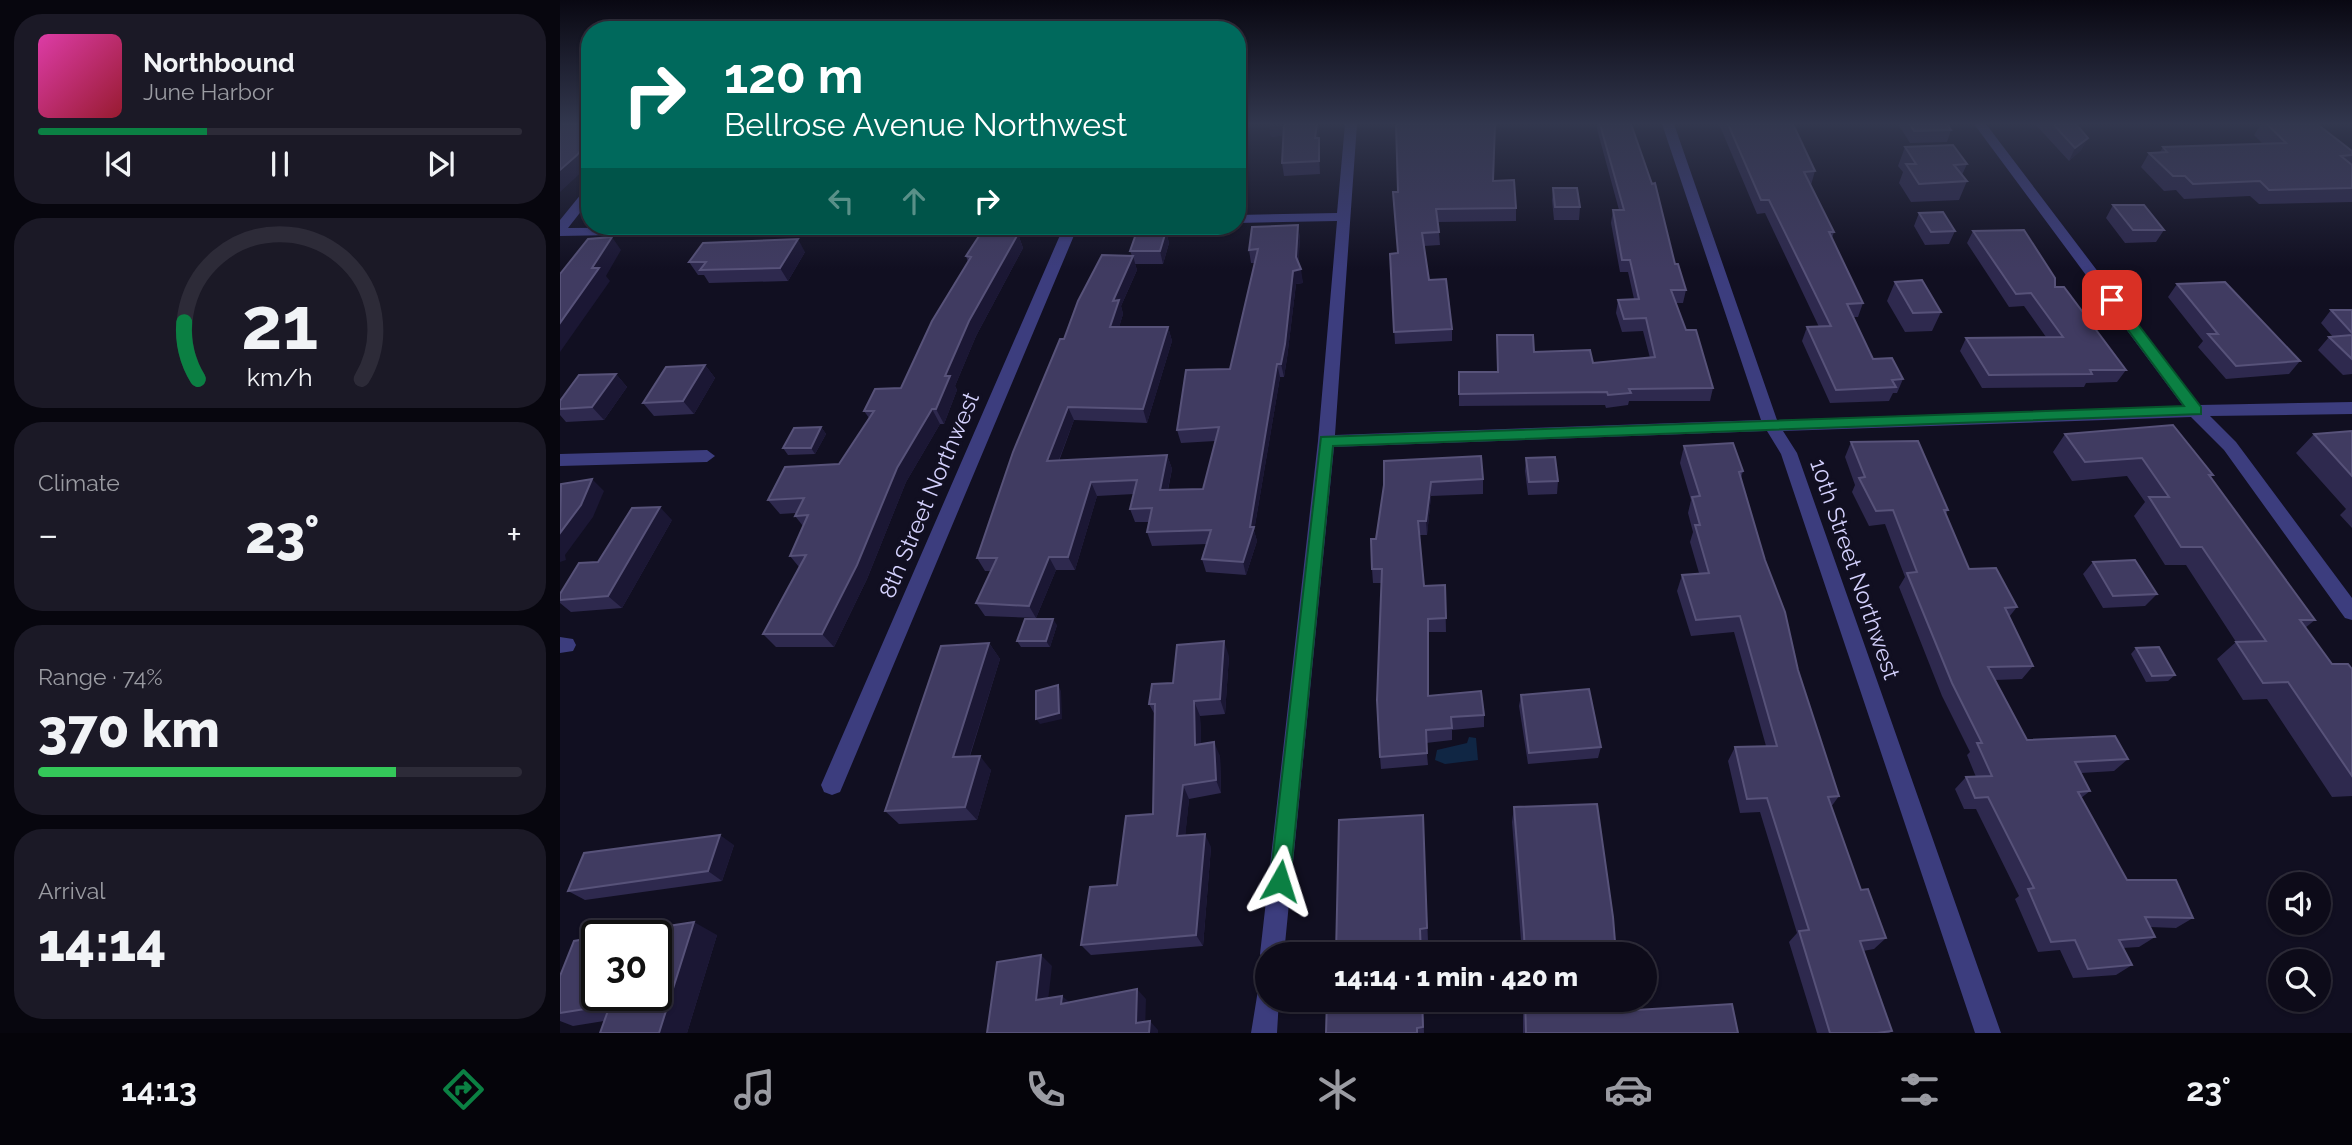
<!DOCTYPE html>
<meta charset="utf-8">
<style>
body{margin:0;font-family:Raleway,sans-serif;background:#1b1926;color:#f1f3f6;height:100vh;display:flex;flex-direction:column;font-size:26px;white-space:nowrap}
*{box-sizing:border-box;margin:0}
p{font-size:23px;color:#9a9ba2}
.icon{flex:none;width:38px;height:38px;fill:none;stroke:currentColor;stroke-width:2;stroke-linecap:round;stroke-linejoin:round}
.map{position:relative;flex:1;overflow:hidden}
.sheet{display:flex;flex-direction:column;gap:14px;padding:14px;background:#07060e;width:560px}
.sheet>*{flex:none}
.top-card{position:absolute;left:21px;top:21px;width:665px;height:214px;border-radius:28px;box-shadow:0 2px 5px #0004,0 0 0 2px #2d2b38;background:#00695c;color:#fff;overflow:hidden}
.buttons{position:absolute;left:1708px;top:872px;display:grid;gap:14px}
.buttons a{display:grid;place-items:center;width:63px;height:63px;border-radius:50%;background:#0d0b19;box-shadow:0 2px 5px #0004,0 0 0 2px #2d2b38;font-size:35px}
.speed{position:absolute;left:21px;top:920px;display:flex;gap:14px;font-size:35px;font-weight:700;text-align:center}
.speed>*{display:grid;place-content:center;width:91px;height:91px;border-radius:50%;background:#0d0b19;box-shadow:0 2px 5px #0004,0 0 0 2px #2d2b38;line-height:1}
.speed .limit{border:4px solid #111;border-radius:10px;background:#fff;color:#111}
.pin{position:absolute;display:grid;place-items:center;width:60px;height:60px;color:#fff;margin:-30px;border-radius:14px;box-shadow:0 4px 10px #0006}
.me{position:absolute;width:77px;margin:-38px;rotate:6deg;stroke-linejoin:round;filter:drop-shadow(0 0 5px #0008)}
.turn{display:flex;align-items:center;gap:24px;height:147px;padding:0 28px;font-size:32px}
.turn .icon{width:91px;height:91px;stroke-width:2.5}
.turn b{display:block;font-size:49px;line-height:60px}
.lanes{display:flex;align-items:center;height:66px;padding:0 28px;background:#0003;justify-content:center;gap:35px;direction:ltr}
.lanes .off{opacity:.35}
.big{font-size:52px;font-weight:800;line-height:1.1}
.sheet .widget{flex:1;display:flex;flex-direction:column;justify-content:center;gap:10px;min-width:0;padding:0 24px;border-radius:28px;background:#1b1926}
.sheet .dial{align-items:center;gap:0}
.dial svg{height:182px;overflow:visible;fill:none;stroke:#2d2b38;stroke-width:7;stroke-linecap:round;text-anchor:middle}
.dial text{fill:#f1f3f6;stroke:none}
.song{display:flex;align-items:center;gap:21px}
.cover{width:84px;height:84px;border-radius:10px;background:linear-gradient(135deg,hsl(320 70% 55%),hsl(350 70% 35%))}
.played{height:7px;border-radius:4px;background:linear-gradient(90deg,#0b8043 35%,#2d2b38 35%)}
.keys{display:flex;justify-content:space-around;direction:ltr}
.heat{display:flex;justify-content:space-between;align-items:center;font-size:38px;direction:ltr}
.charge{height:10px;border-radius:5px;background:linear-gradient(90deg,#34c759 74%,#2d2b38 0)}
.trip{position:absolute;left:695px;top:942px;width:402px;height:70px;border-radius:35px;background:#0d0b19;box-shadow:0 2px 5px #0004,0 0 0 2px #2d2b38;font-weight:800;line-height:70px;text-align:center}
.dock{display:flex;height:112px;justify-content:space-around;align-items:center;background:#05040a;color:#9a9ba2}
.dock .icon{width:49px;height:49px}
.dock .active{color:#0b8043}
.dock b{font-size:32px;color:#f1f3f6}
main{display:flex;flex:1;min-height:0}
.map>svg:first-child{display:block}
.water{fill:#102644}
.lines{fill:none;stroke-linecap:round;stroke-linejoin:round}
.minor{fill:#3c3d7e;fill-rule:evenodd}
.wall{fill:#2e294e}
.shaded-wall{fill:#1b1734}
.building{fill:#403b61;stroke:#575279;stroke-width:2}
.route{fill:#0b8043;stroke:#07532c;stroke-width:2}
.labels{text-anchor:middle;stroke-width:7;stroke-linejoin:round;paint-order:stroke}
.street-label{font-size:23px;fill:#d4d1fd;stroke:#110f21}
</style>
<main>
<section class="sheet">
<div class="widget">
<div class="song"><i class="cover"></i><div><b>Northbound</b><p>June Harbor</p></div></div>
<div class="played"></div>
<div class="keys"><svg class="icon" aria-label="previous" viewBox="0 0 24 24"><path d="M18 5L8 12l10 7zM5 5v14"/></svg><svg class="icon" aria-label="pause" viewBox="0 0 24 24"><path d="M8 5v14M16 5v14"/></svg><svg class="icon" aria-label="next" viewBox="0 0 24 24"><path d="M6 5l10 7-10 7zM19 5v14"/></svg></div>
</div>
<div class="widget dial"><svg viewBox="0 0 100 80">
<path d="M14 69A42 42 0 1 1 86 69"/>
<path d="M14 69A42 42 0 0 1 8 44" stroke="#0b8043"/>
<text x="50" y="56" font-size="32" font-weight="700">21</text>
<text x="50" y="72" font-size="11">km/h</text>
</svg></div>
<div class="widget"><p>Climate</p>
<div class="heat"><a>−</a><b class="big">23°</b><a>+</a></div>
</div>
<div class="widget"><p>Range · 74%</p><b class="big">370 km</b><div class="charge"></div></div>
<div class="widget"><p>Arrival</p><b class="big">14:14</b></div>
</section>
<div class="map">
<svg width="1792" height="1033" viewBox="0 0 1792 1033">
<rect width="100%" height="100%" fill="#110f21"/>
<path class="water" d="M909,737l7,1 2,22 -33,4 -10,-4 2,-10 30,-7z"/>
<g class="lines">
<path class="minor" d="M785,124h12l-22,311 426,-15 -99,-296h12l103,296 406,-14 -209,-282h12l213,281 153,-3v12l-142,2 26,26 116,156v22l-7,-2 -121,-168 -33,-33 -408,14 14,22 204,580h-26l-194,-579 -14,-23 -433,16 -50,507h-17v10l-3,-2 -4,-8 58,-513 19,-220 -100,2v-8l100,-2z
M30,187v13l-22,28 327,-2 -7,4 -328,6v-16l26,-32z
M504,226h14l-235,559 -3,7 -8,3 -8,-3 -3,-7z
M147,450l8,6 -8,6 -147,4v-12z
M0,637l13,2 3,6 -3,6 -13,2z
M707,987v12h12l-2,34h-26l7,-43z"/>
</g>
<path class="wall" d="M709,124h50l-1,14h1l1,12v24l-36,2 -2,-13 2,-28 -13,2z
M1037,124h34l44,140 11,26 -3,13h-7l10,27 27,58 -3,13h-81l-1,4 -22,3 -1,-3 -146,1v-34h38v-37l37,17 59,11 57,-5 -7,-27 -21,1 -6,-19 2,-13 16,-1 -6,-27h-8l-9,-49 2,-13h6l-22,-81z
M1159,124h74l22,47 -4,14 23,47 -2,6 31,65 -5,14h-5l20,42 30,20 -6,14h-4l-4,8 -59,2 -28,-62 5,-14h12l-54,-114 -8,1z
M1338,124h49l4,6 -4,12 -37,1z
M1475,124h41l12,14 -7,12 -12,11z
M1701,124h56l35,27v51l-93,2 -9,-8 -66,3 -8,-9 -12,1 -23,-24 8,-14 11,-1 3,-5 100,-3 -9,-9z
M1345,147l62,17 -5,11 5,6 -8,19 -48,2 -12,-19 4,-11 -5,-6z
M933,181l23,27v13l-78,1 2,23 -16,1 5,34 23,49v12l-57,3 -5,-90 8,-1v-61z
M993,188l27,19 -1,13h-25l-2,-20z
M1553,205l51,25 -8,12 -31,1 -19,-25z
M1359,213l36,18 -6,13 -24,1 -11,-19z
M738,225l2,14 -2,24 5,20 -7,1 -9,74 -3,19h-4l-26,154 3,10 -11,34 -40,-3 -4,-13 5,-15 -55,2 -5,-14 2,-10h-14l-5,-13 4,-15 -37,2 -22,74h-19l-20,48 -51,-2 -9,-13 15,-32h-6l-8,-13 87,-219 68,-83 -2,-5 36,-20 3,12 -6,21h-28l2,6 -16,36 2,8 -4,13h49l4,14 -25,82 -73,-3 -15,41 108,-6 5,14 -4,21 35,-1 12,-48 -34,2 -4,-13 53,-61 25,-106h-4l-2,-13z
M1413,231l82,56 71,83 -9,12 -31,1 -2,4 -102,1 -22,-37 6,-13 80,-1 -22,-31 -15,1 -42,-64z
M458,234l5,14 -47,88 -21,50 2,4 -13,34h-4l-34,58 -39,97 -33,68h-58l-13,-13 36,-67 -9,-11 13,-30 -8,-10 1,-3 -16,1 -12,-14 71,-36 30,-46 -5,-7 37,-23 67,-126 -2,-6z
M245,252l-17,29 -79,2 -5,-8h-6l-9,-13z
M1335,282l46,30 -9,19 -27,1 -18,-31z
M1617,284l123,77 -11,13 -63,5 -28,-32 5,-6 -35,-44z
M1771,310h21v64l-9,1 -25,-25 11,-13h4l-12,-14z
M145,365l10,13 -21,36 -40,2 -11,-13z
M56,374l11,13 -23,33 -38,2 -6,-7v-14z
M261,427l5,7 -11,20 -27,1 -5,-7z
M1792,431v97l-12,-13 6,-6 -50,-56 18,-19z
M1505,434l148,41 -2,2 104,143 -10,8 27,36 20,5v127l-20,1 -65,-98 -24,1 -26,-41 19,-17 -50,-77h-21l-31,-49 11,-14 -18,-26 -55,5 -19,-29z
M1291,442l97,68 -2,4 23,55 48,38 -8,10 24,49 -11,13 -27,1 32,60 101,19 -14,12 -33,2 9,18 -9,7 46,82 66,38 -17,10 -26,-1 5,10 -16,10 -16,1 9,17 -16,10 -43,3 -13,-28 -22,2 -23,-53 4,-3 -43,-87h-12l-9,-20 11,-12h10l-9,-22 3,-3 -28,-56 -43,-109 6,-10 -20,-53 -16,2 -17,-34 3,-7 -10,-28z
M1124,446l59,25 -2,7 57,192 41,126 -8,11 30,83 25,48 -12,11 -11,2 29,80 -3,2h-72l-28,-91 8,-9 -37,-121 -20,1 -12,-52 7,-14 31,-1 -32,-114 -43,4 -14,-45 5,-16 17,-2 -9,-31 3,-10 -5,-19 3,-13 -11,-37z
M966,458l32,23 -1,13 -29,1 -3,-24z
M923,479v15l-52,2 -4,39h-8l5,51 21,-1 1,47h-18v64l56,19v12l-32,3v10l-26,3 2,22 -47,4 -1,-12 2,-174h-9l-1,-14 12,-84z
M112,520l-50,88 -51,4 -11,-9v-9l38,-32z
M1533,562l64,32 -12,12 -42,2 -20,-34z
M497,625l-7,22h-29l-4,-6z
M429,643l11,16 -30,97 21,14 -14,50 -78,4 -14,-13z
M1576,648l39,27 -7,6 -22,1 -15,-28z
M669,656l-4,58 -25,2 1,28 19,12 1,37 -32,6 -4,37 26,11 -8,99 -112,9 -10,-10 36,-60 36,-71 2,-99 -6,-11 24,-21z
M961,695l80,52 -3,11 -70,6 -9,-58z
M954,807l102,147h-94l-10,-132z
M863,815l5,126h-7v13h-85z
M174,845l-12,36 -137,19 -17,-9z
M157,935l-30,98h-87l4,-12 -31,5 -13,-5v-45z
M767,999h96l1,34h-98z
M963,999h96l1,12 118,22h-215z"/>
<path class="shaded-wall" d="M709,124h15l2,11 -15,2z
M757,124h2l-3,26 -1,-12z
M30,138v25l-4,5 -26,24v-22z
M759,138l1,12v24l-1,-13z
M1528,138l-7,12 -12,11 6,-13z
M738,225l2,14 -2,31 3,-1 2,14 -7,1 -9,74 -3,19 -3,-13 15,-107z
M606,231l3,12 -6,21 -3,-13z
M458,234l5,14 -47,88 -21,50 2,4 -13,34 -8,-15 9,-33 24,-55z
M52,237l9,13 -15,26 4,5 -50,71v-29z
M238,239l7,13 -17,29 -8,-13z
M573,256l4,14 -16,36 2,8 -8,27 -5,-14 3,-26z
M608,327l4,14 -25,82 -4,-14z
M717,364l3,13 -26,154 3,10 -11,34 -3,-13z
M145,365l10,13 -21,36 -11,-13z
M56,374l11,13 -23,33 -12,-13z
M508,407l6,13 -21,55 -6,-14z
M372,409l8,15 -34,58 -39,97 -33,68 -12,-13 75,-166z
M261,427l5,7 -11,20 -4,-6z
M607,455l5,14 -7,34 -5,-13z
M32,479l12,12 -11,26 -28,38 1,5 -6,2v-29z
M531,482l6,14 -22,74 -7,-13z
M871,482v14l-4,39 -1,-14z
M100,507l12,13 -50,88 -14,-12z
M489,557l7,13 -20,48 -7,-12z
M493,619l4,6 -7,22 -4,-6z
M664,641l5,15 -4,58 -5,-15z
M429,643l11,16 -35,111 -12,-13z
M498,685l3,6 1,28 -22,5 -4,-5z
M634,701l6,15 2,43 -7,-14z
M654,742l6,14 1,37 -5,-13z
M420,756l11,14 -14,50 -12,-13z
M623,785l6,14 -5,50 -7,-13z
M645,834l6,13 -8,99 -7,-11z
M160,835l14,10 -12,36 -14,-10z
M134,922l23,13 -30,98h-28z
M481,955l11,11 -5,44 -11,-10z
M577,989l9,10 -1,33 -9,-9z
M502,996l11,9 -12,-1z
M590,1021l8,9v3h-9z"/>
<path class="building" d="M0,124h30v14l-13,17 -17,15z
M724,124h33l-2,14h4v23l-37,2z
M836,124h99l-2,57 21,-1 2,28 -80,1 3,23 -17,1 7,47 17,-1 6,50 -58,3 -4,-78 8,-1 -5,-61h5z
M1040,124h31l21,60 3,-1 20,81h3l8,26h-15l15,40h10l17,58 -84,1 2,4 -23,2 -1,-3 -148,2v-22h39l-1,-37h36l1,17 56,-2 3,13 62,-6 -9,-39 -22,1 -6,-19 21,-1 -9,-39h-8l-9,-50h11z
M1168,124h65l22,47 -11,1 30,60h-5l34,71 -16,1 26,55 19,-1 11,21 -11,1 4,7 -60,3 -29,-63 24,-1 -62,-126h-8z
M1350,124h37l4,6 -37,1z
M1493,124h23l12,14 -13,10z
M1707,124h50l35,27v4l-11,1 11,9v23l-83,2 -9,-9 -67,3 -8,-8h-12l-24,-23 18,-1 -4,-5 123,-4z
M1393,145l14,19 -13,1 13,16 -48,3 -13,-20h10l-11,-17z
M993,188h24l3,19h-25z
M1553,205h31l20,25h-31z
M1383,212l12,19 -24,1 -12,-19z
M738,225l-2,32 5,12 -8,2 -8,73 -4,20h-4l-27,163h4l-11,35 -41,-3 9,-29 -64,2 5,-24 -22,1 7,-29 -46,2 -23,75h-19l-20,49 -53,-3 21,-45h-20l36,-106 47,-113h4l14,-38 24,-46 31,1 -20,45 6,-1 -9,27h58l-25,82 -75,-2 -21,54 120,-6 -7,35 43,-1 16,-62 -42,3 9,-60 44,-1 28,-120 -9,1 3,-23z
M1464,230l31,48v9h9l62,83h-36l2,4 -103,1 -23,-37 97,-1 -32,-44 -15,1 -43,-63z
M577,231h29l-6,20h-30z
M421,233l37,1 -49,87 -24,55h5l-14,33h-4l-35,59 -40,97 -35,69h-59l43,-79 -16,1 18,-41 -13,1 9,-18 -36,2 17,-33 54,-3 35,-53h-10l11,-22 26,-1 31,-67 39,-64 -5,-1z
M52,237l-20,31h7l-39,55v-49l28,-35z
M238,239l-18,29 -80,2 6,-8h-17l14,-19z
M1362,280l19,32 -28,1 -18,-31z
M1665,282l75,79 -64,5 -28,-32h10l-41,-50z
M1771,310h21v23z
M1792,335v24l-23,-22z
M145,365l-22,36 -40,2 23,-36z
M56,374l-24,33 -32,2v-8l19,-26z
M1613,425l40,50h-4l106,145h-15l32,44h16l4,5v107l-64,-94 -25,1 -27,-41 30,-1 -64,-94h-21l-32,-50h20l-27,-39 -57,4 -20,-28z
M261,427l-10,21h-28l11,-20z
M1792,431v45l-38,-42z
M1358,441l30,69h-4l25,59 27,-1 21,39 -12,1 28,58 -45,1 39,73 88,-4 13,23 -53,3 15,29 -12,1 49,88h49l17,38 -48,-1 10,20 -36,3 13,25 -44,4 -13,-29 -24,2 -23,-53 6,-1 -46,-91 -13,1 -9,-21 26,-1 -15,-33h5l-30,-60 -45,-110 10,-1 -24,-62 -17,1 -17,-33 6,-1 -14,-35z
M1173,443l10,28 -4,1 26,88 20,52 13,58 41,126 -11,1 33,93 7,-1 18,49 -26,3 32,90 -15,2h-47l-31,-102 10,-1 -42,-132 -20,1 -12,-52 42,-1 -37,-130 -44,4 -14,-45 27,-2 -14,-48h5l-8,-28 8,-1 -16,-50z
M921,456l2,23 -52,3 -5,39h-8l6,65 21,-1 1,33 -18,1v77l53,-5 3,24 -33,2 1,11 -26,2 1,23 -47,4 -3,-57 5,-131h-10l-1,-30h5l8,-54v-24z
M995,457l3,24 -29,1 -3,-24z
M32,479l-11,26 -21,28 1,-49z
M100,507l-52,89 -48,4v-6l19,-31 19,-1 34,-54z
M1575,560l22,34 -44,2 -20,-34z
M465,619h28l-7,22h-29z
M664,641l-4,58 -26,2 1,44 19,-3 2,38 -33,5 -6,51 28,-2 -9,101 -115,10 9,-58 27,-2 9,-69 27,-2 2,-110h-6l3,-20 21,-1 4,-38z
M429,643l-36,114 27,-1 -15,51 -80,4 56,-165z
M1599,647l16,28 -23,1 -16,-28z
M498,685l1,28 -23,6v-28z
M1029,689l12,58 -72,6 -8,-58z
M1037,804l16,113 3,37h-91l-1,-20 -10,-127z
M863,815l4,113 -7,1 1,25h-85l3,-134z
M160,835l-12,36 -140,20 16,-38z
M134,922l-35,111h-59l10,-28 -50,8v-37l14,-35 23,-4v59h59v-60h-52z
M481,955l-5,45 26,-4 -1,8 76,-15 -1,34 14,-2 -1,12h-162l10,-71z
M767,999h95l1,28 -6,1v5h-91z
M965,999h94l1,12 112,-7 6,29h-212z"/>
<linearGradient id="sky" x2="0" y2="1"><stop stop-color="#090812"/><stop offset="0.46" stop-color="#32374e"/><stop offset="1" stop-color="#32374e" stop-opacity="0"/></linearGradient>
<rect width="1792" height="269" fill="url(#sky)"/>
<path class="route" d="M1548,297h9l84,110v7l-868,32 -43,435 -3,7 -7,3 -7,-3 -3,-7 51,-444 863,-31 -76,-103z"/>
<g class="labels">
<g class="street-label">
<text transform="translate(369 495) rotate(-67)" y="8">8th Street Northwest</text>
<text transform="translate(1295 569) rotate(71)" y="8">10th Street Northwest</text>
</g>
</g>
</svg>
<div class="buttons">
<a><svg class="icon" aria-label="sound" viewBox="0 0 24 24"><path d="M4 9h4l5-4v14l-5-4H4zM17 9q2 3 0 6"/></svg></a>
<a><svg class="icon" aria-label="search" viewBox="0 0 24 24"><circle cx="10" cy="10" r="6"/><path d="M15 15l6 6"/></svg></a>
</div>
<div class="speed"><div class="limit">30</div></div>
<div class="pin" style="left:1552px;top:300px;background:#d93025"><svg class="icon" aria-label="arrive" viewBox="0 0 24 24"><path d="M6 21V4h12l-3 4 3 4H6"/></svg></div>
<svg class="me" style="left:720px;top:881px" viewBox="-20 -20 40 40"><path d="M0-17L14 15 0 8-14 15z" fill="#0b8043" stroke="#fff" stroke-width="4"/></svg>
<div class="trip">14:14 · 1 min · 420 m</div>
<div class="top-card">
<div class="turn"><svg class="icon" aria-label="right" viewBox="0 0 24 24"><path d="M7 20v-9h11M14 6l5 5-5 5"/></svg><div><b>120 m</b>Bellrose Avenue Northwest</div></div>
<div class="lanes"><svg class="icon off" aria-label="left" viewBox="0 0 24 24"><path d="M17 20v-9H6M10 6l-5 5 5 5"/></svg><svg class="icon off" aria-label="ahead" viewBox="0 0 24 24"><path d="M12 20V5M6 11l6-6 6 6"/></svg><svg class="icon" aria-label="right" viewBox="0 0 24 24"><path d="M7 20v-9h11M14 6l5 5-5 5"/></svg></div>
</div>
</div>
</main>
<nav class="dock">
<b>14:13</b>
<svg class="icon active" aria-label="directions" viewBox="0 0 24 24"><path d="M12 3l9 9-9 9-9-9zM9 14v-3h6M13 9l2 2-2 2"/></svg>
<svg class="icon" aria-label="music" viewBox="0 0 24 24"><path d="M9 18V5l10-2v13"/><circle cx="6" cy="18" r="3"/><circle cx="16" cy="16" r="3"/></svg>
<svg class="icon" aria-label="phone" viewBox="0 0 24 24"><path d="M5 4h4l2 5-3 2q2 4 5 5l2-3 5 2v4C11 20 4 13 5 4z"/></svg>
<svg class="icon" aria-label="climate" viewBox="0 0 24 24"><path d="M12 3v18M4 7l16 10M4 17L20 7"/></svg>
<svg class="icon" aria-label="car" viewBox="0 0 24 24"><path d="M5 17H2v-5l4-1 3-4h7l3 4 3 1v5h-3M9 17h6M6 11h13"/><circle cx="7" cy="17" r="2"/><circle cx="17" cy="17" r="2"/></svg>
<svg class="icon" aria-label="filters" viewBox="0 0 24 24"><path d="M4 7h16M4 17h16"/><circle cx="9" cy="7" r="2"/><circle cx="15" cy="17" r="2"/></svg>
<b>23°</b>
</nav>
